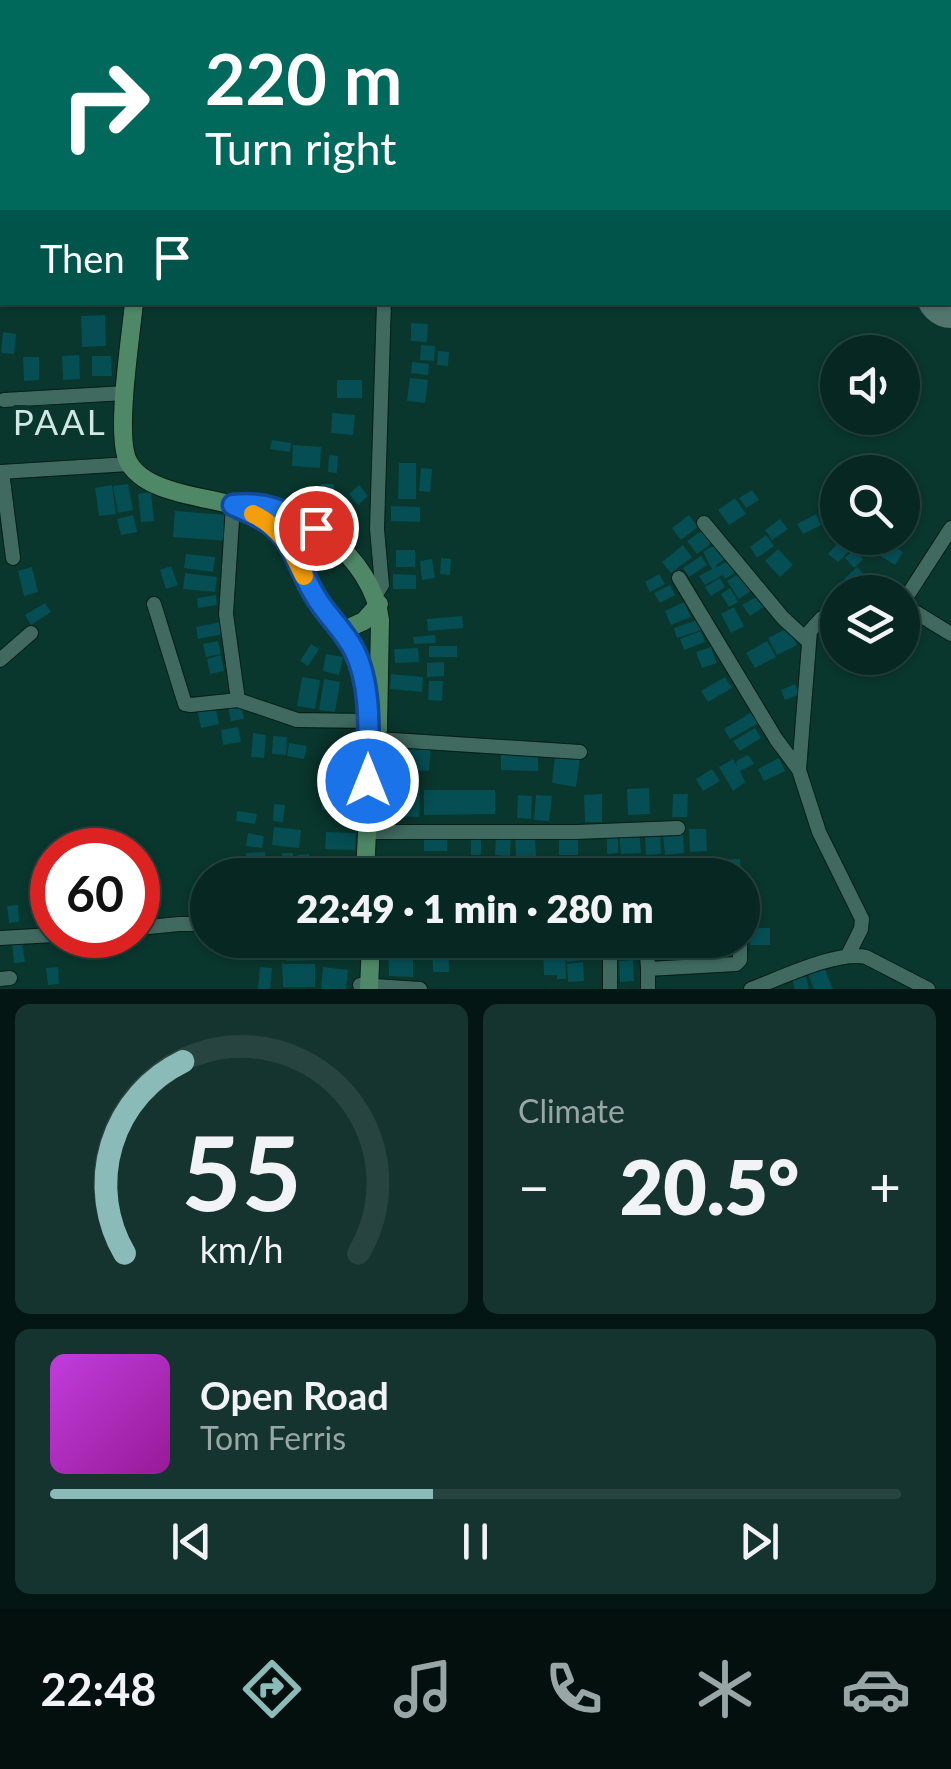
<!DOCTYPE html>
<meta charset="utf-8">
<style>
body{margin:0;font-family:Lato,sans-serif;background:#15342f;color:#f1f3f6;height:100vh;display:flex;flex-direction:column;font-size:38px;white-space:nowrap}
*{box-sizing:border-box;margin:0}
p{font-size:32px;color:#98a6a5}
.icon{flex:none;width:55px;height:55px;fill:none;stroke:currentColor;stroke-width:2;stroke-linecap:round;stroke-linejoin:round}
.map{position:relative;height:989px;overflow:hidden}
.panel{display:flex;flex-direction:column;gap:15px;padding:15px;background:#041613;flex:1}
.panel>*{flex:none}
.banner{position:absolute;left:0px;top:0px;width:952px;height:305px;box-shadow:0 2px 8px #0004,0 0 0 2px #284440;background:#00695c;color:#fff;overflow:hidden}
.fabs{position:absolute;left:820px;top:335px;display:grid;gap:20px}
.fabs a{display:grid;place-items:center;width:100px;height:100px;border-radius:50%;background:#072822;box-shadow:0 2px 8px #0004,0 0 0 2px #284440;font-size:50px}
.speed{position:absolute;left:30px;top:828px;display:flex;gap:20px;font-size:50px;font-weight:700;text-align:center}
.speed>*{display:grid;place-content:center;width:130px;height:130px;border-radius:50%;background:#072822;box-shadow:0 2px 8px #0004,0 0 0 2px #284440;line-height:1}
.speed .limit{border:15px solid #d22;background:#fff;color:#111}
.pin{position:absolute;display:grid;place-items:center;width:85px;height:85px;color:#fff;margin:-42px;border:5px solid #fff;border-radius:50%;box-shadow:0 2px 10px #0007}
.me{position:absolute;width:110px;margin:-55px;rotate:0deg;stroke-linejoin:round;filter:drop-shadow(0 0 8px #0008)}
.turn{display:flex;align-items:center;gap:35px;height:210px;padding:0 40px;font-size:45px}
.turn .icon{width:130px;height:130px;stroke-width:2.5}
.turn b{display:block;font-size:70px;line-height:85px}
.then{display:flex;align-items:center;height:95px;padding:0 40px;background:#0003;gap:20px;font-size:38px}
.big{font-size:75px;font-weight:800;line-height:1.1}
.panel .tile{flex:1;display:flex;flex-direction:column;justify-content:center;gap:15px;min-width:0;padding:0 35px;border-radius:15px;background:#15342f}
.panel .dial{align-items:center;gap:0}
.dial svg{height:260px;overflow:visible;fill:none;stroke:#284440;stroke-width:7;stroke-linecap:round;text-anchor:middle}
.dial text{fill:#f1f3f6;stroke:none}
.song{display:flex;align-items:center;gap:30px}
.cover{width:120px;height:120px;border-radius:15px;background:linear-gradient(135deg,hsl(290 70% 55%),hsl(300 70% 35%))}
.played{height:10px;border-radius:5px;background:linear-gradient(90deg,#8bbbb9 45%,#284440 45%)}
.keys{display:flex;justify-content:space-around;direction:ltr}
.heat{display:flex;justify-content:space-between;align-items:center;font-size:55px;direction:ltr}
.panel .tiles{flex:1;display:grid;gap:15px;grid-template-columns:1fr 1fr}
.tile:last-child{grid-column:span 2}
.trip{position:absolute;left:190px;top:858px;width:570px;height:100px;border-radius:50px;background:#072822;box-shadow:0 2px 8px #0004,0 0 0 2px #284440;font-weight:800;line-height:100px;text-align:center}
.dock{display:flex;height:160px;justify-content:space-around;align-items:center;background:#03100e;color:#98a6a5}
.dock .icon{width:70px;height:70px}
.dock .on{color:#8bbbb9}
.dock b{font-size:45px;color:#f1f3f6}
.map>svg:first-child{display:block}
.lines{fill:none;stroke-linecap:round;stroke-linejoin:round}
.runway{stroke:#52766e;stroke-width:68}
.building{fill:#054e53}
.minor-casing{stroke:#001c16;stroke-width:16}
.major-casing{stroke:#001c16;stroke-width:20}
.minor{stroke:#406a60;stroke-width:14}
.major{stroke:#4f8867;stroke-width:18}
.route-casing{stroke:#114b97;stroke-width:25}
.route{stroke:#1a73e8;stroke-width:18}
.slow{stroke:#f59e0b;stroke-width:18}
.labels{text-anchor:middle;stroke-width:10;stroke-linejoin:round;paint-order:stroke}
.quarter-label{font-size:35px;letter-spacing:2.5px;fill:#d1e7e1;stroke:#09362d}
</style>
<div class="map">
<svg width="951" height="989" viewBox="0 0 951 989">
<rect width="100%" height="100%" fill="#09362d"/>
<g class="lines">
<path class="runway" d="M629,0l3,2
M950,293l1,1"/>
</g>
<path class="building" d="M105,315l1,31 -24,1 -1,-31z
M411,323l17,1 -1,18 -16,-1z
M3,332l13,2 -2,20 -13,-1z
M421,345l14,1 -1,15 -14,-1z
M438,351l11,1 -1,14 -11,-1z
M79,355l1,24 -17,1 -1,-24z
M92,356h19l1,20h-20z
M23,357h16v23l-15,1z
M412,362l17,2 -1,11 -17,-2z
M410,378l18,2 -3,23 -18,-2z
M337,380h25v18h-25z
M332,413l23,2 -2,20 -22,-2z
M272,440l19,3 -1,9 -20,-3z
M293,445l28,2 -1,21 -28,-2z
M329,455l9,1 -1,17 -9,-1z
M399,463h17v36h-18z
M421,468l11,1 -2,23 -11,-1z
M128,484l5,26 -15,3 -5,-27z
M321,484h13v16h-13z
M112,485l4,29 -17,2 -4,-28z
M359,485l9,11 -10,9 -9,-11z
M752,490l7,10 -13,8 -7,-10z
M151,492l3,29 -13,1 -3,-28z
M735,498l11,16 -17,11 -11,-15z
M391,506l29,1v15l-29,-1z
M175,511l54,4 -1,26 -55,-4z
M816,514l5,11 -18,9 -6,-10z
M133,515l4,17 -16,3 -4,-16z
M689,515l9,12 -17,13 -9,-12z
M780,519l8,10 -16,11 -7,-10z
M704,529l9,13 -16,12 -10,-13z
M766,535l8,11 -17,12 -7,-11z
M886,541l17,11 -8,13 -18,-11z
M838,543l10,9 -10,10 -10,-8z
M716,544l11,14 -11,7 1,2 11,-6 7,12 -10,6 -2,-4 -18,10 -6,-9 13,-7 -9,-17z
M683,545l9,12 -21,16 -9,-11z
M778,549l15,16 -13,12 -15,-16z
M854,549l9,10 -9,9 -9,-10z
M396,550h19v17h-19z
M186,554l29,3 -2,15 -29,-4z
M701,556l6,9 -18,12 -6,-9z
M441,558l10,1 -1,16 -10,-1z
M432,559l3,19 -13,2 -2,-19z
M171,566l7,19 -12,4 -6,-19z
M32,567l6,25 -14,4 -6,-25z
M857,567l9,10 -13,12 -9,-10z
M741,572l11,18 -13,9 -12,-18z
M185,573l32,4 -2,15 -32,-3z
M393,574l23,1v14h-23z
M659,574l6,10 -15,8 -5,-10z
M720,578l5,9 -14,9 -6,-9z
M670,585l5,10 -15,8 -6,-10z
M730,588l8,14 -9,5 -8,-13z
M216,595l1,10 -19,3 -1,-10z
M758,596l7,10 -15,10 -8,-11z
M684,602l7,15 -20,8 -6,-14z
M45,603l6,9 -20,13 -6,-10z
M734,607l10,19 -13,7 -10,-19z
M462,616l1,12 -35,3 -1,-12z
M697,620l4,10 -24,8 -3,-10z
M221,622l2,12 -25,5 -2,-12z
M788,628l9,17 -20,10 -9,-17z
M701,631l4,11 -21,8 -4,-11z
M435,635l1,8 -22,1 -1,-7z
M218,641l3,13 -15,3 -3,-13z
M767,641l9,16 -21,11 -9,-15z
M311,644l8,5 -11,17 -8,-5z
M429,646h28v11h-28z
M711,647l6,16 -15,5 -6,-16z
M418,648l1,14 -24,1 -1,-14z
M326,654l17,3 -4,18 -16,-4z
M221,655l3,16 -14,3 -3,-15z
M444,662v14l-17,1v-14z
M391,674l32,3 -1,15 -32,-3z
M302,677l18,3 -5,29 -18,-3z
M725,677l7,11 -24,14 -7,-11z
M324,679l16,3 -5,30 -16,-2z
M429,681h14l-1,20 -14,-1z
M795,684l5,10 -15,6 -4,-10z
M215,705l4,19 -18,4 -4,-20z
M241,705l3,14 -13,2 -3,-13z
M752,712l7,11 -29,16 -6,-10z
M238,727l3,15 -18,3 -2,-15z
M755,728l6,10 -21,13 -7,-10z
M253,733l13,2 -2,23 -13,-1z
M273,736l14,1 -1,18 -14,-1z
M289,743l18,3 -3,13 -17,-3z
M401,744l30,2 -2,25 -30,-2z
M501,751l37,1v19l-37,-1z
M555,755l25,3 -4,29 -24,-4z
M748,755l6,9 -14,7 5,11 -12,9 -14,-24 14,-8 4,8 -1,-6z
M779,758l6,13 -21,10 -6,-12z
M712,769l8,12 -17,10 -7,-12z
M398,771l20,1v13h-20z
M394,788l26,1 -1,28 -26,-1z
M649,788l1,26 -22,1 -1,-26z
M424,790h71v24l-71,1z
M322,794h27v16h-27z
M602,794v28h-17l-1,-27z
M673,794h15l-1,23h-15z
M518,795l14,1 -1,23 -14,-1z
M536,795l16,1 -3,25 -15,-1z
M274,804l11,1 -2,17 -10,-1z
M237,811l20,3 -2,10 -19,-3z
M274,827l27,3 -2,18 -27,-3z
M689,829h17l1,22 -17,1z
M639,830l2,23 -20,1 -2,-22z
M326,832l30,1 -1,17 -30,-1z
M471,832h10v23h-10z
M248,833l16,3 -2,12 -16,-2z
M496,833l15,1 -1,22 -15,-1z
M660,833l1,21 -15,1 -1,-21z
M535,834l1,22 -20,1 -1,-22z
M683,834l1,19 -19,2 -2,-20z
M424,836h23v15h-23z
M607,836h11v17l-11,1z
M559,838h19v17h-19z
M265,852l1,10 -19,2 -1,-11z
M282,853h11v15h-11z
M309,854l1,16 -11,1 -1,-16z
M602,856l1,19h-30l-1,-17z
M543,858h15l1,17h-15z
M320,859l21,1v12l-22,-1z
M740,859l1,13 -29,1 -1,-13z
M537,860v15h-21l-1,-14z
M675,860l29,1v14h-29z
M498,862h15l-1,13h-14z
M639,862h29v13h-29z
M18,905l1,17 -10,1 -2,-17z
M749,928h21v17h-20z
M286,940h30v20l-29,1z
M319,940h27v19l-27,-1z
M388,940h36v13h-11v24l-24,-1z
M450,940l23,1v13l-23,-1z
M619,940h20v13l-20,-1z
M679,940h28v6l-28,1z
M22,942l3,20 -11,1 -2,-20z
M432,945h16l1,27h-16z
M556,948h9l1,31h-9v-4h-13l-1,-25z
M580,948l1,12 -14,2 -1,-12z
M633,960l1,21 -14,1 -1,-21z
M583,962l1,19 -16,1 -1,-18z
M282,964h33v23h-32z
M58,967l1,17 -11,1 -2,-17z
M260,967l12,1 -2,21h-12z
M323,967l25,3 -2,19h-25z
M824,967l9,22h-19l-6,-15z
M806,976l3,13h-14l-3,-9z"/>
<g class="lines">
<defs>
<path id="minor" d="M0,113l2,-2
M0,282h2
M4,400l121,-7
M0,472l129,-8
M2,472l11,86
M704,523l79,95 25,23
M679,578l97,161 23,31 20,62 43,87 -1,10 -13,26
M863,592l8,-3 11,3
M375,596l7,-11 -5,-56 7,-227
M154,604l31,100 6,1 47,-5 -12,-86 7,-109
M902,604l49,-76
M902,604l49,30
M0,660l31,-27
M238,700l59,20 70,1
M377,739l203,13
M799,770l11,-139 11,-12 17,-11
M375,832h201l102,-4
M138,928l41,-4h29
M0,938l54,-3
M610,940v49
M646,940l2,29
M0,979l10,-1
M360,985l60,4
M648,989v-20l88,-5 4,-4v-20
M751,989c28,-10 87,-39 115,-32l62,32"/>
<path id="major" d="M131,0l1,2
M134,302c-3,35 -19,132 -6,159 15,31 72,35 101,43 58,17 58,45 85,90 11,20 29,35 40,55 24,48 13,170 11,226
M239,504c59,-6 135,56 141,116l-2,110
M299,564l13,-18 18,-9
M342,631l22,-10 15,-17
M369,989l2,-49"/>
</defs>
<use href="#minor" class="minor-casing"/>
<use href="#major" class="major-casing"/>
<use href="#minor" class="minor"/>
<use href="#major" class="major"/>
</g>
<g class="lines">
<defs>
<path id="route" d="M316,528c-30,-16 -49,-27 -83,-23 14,7 30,12 41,22 20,17 27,45 40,67 11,20 30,36 40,56 19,37 14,91 14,131"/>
</defs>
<use href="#route" class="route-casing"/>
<use href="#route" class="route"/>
<path class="slow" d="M253,514c29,14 38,35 51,62"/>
</g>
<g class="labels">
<g class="quarter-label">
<text x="60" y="435">PAAL</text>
</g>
</g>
</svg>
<div class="fabs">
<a><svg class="icon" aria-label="sound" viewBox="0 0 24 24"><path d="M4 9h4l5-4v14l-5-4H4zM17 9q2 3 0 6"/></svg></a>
<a><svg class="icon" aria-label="search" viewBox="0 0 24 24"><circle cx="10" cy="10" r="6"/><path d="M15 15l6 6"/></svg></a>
<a><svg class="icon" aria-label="layers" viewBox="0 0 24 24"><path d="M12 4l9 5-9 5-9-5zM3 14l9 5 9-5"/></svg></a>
</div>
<div class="speed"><div class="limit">60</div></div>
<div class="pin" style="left:316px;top:528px;background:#d93025"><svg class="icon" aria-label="arrive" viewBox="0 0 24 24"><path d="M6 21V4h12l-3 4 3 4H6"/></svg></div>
<svg class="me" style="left:368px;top:781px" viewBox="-20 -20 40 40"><circle r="17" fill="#1a73e8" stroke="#fff" stroke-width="3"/><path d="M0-11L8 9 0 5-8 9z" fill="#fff"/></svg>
<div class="trip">22:49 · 1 min · 280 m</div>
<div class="banner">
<div class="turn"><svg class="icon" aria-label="right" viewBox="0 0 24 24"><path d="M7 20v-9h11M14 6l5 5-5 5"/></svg><div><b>220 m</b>Turn right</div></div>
<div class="then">Then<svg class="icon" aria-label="arrive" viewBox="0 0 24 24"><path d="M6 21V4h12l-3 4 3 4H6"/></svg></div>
</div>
</div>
<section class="panel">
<div class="tiles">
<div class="tile dial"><svg viewBox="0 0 100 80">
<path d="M14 69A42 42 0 1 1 86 69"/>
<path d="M14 69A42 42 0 0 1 32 10" stroke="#8bbbb9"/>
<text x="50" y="56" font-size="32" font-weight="700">55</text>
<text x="50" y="72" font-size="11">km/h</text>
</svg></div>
<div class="tile"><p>Climate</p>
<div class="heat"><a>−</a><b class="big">20.5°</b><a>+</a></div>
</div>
<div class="tile">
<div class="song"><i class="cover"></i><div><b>Open Road</b><p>Tom Ferris</p></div></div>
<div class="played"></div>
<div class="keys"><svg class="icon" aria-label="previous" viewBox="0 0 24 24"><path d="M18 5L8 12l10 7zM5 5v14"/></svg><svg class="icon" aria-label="pause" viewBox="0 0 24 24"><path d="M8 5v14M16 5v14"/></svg><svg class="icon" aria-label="next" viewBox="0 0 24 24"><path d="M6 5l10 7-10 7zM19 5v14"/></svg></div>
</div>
</div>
</section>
<nav class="dock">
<b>22:48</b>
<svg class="icon on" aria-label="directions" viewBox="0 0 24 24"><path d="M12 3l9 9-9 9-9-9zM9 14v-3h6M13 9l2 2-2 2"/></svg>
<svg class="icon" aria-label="music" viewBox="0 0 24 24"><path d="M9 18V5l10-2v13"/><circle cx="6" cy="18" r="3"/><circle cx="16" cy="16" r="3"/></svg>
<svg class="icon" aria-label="phone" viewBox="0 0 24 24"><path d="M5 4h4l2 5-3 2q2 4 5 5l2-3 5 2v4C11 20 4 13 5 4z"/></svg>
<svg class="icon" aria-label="climate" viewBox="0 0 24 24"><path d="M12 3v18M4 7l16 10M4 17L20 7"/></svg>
<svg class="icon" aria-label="car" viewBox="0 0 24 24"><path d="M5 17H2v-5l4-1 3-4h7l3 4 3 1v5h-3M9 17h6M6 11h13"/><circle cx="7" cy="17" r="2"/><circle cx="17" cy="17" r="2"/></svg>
</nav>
